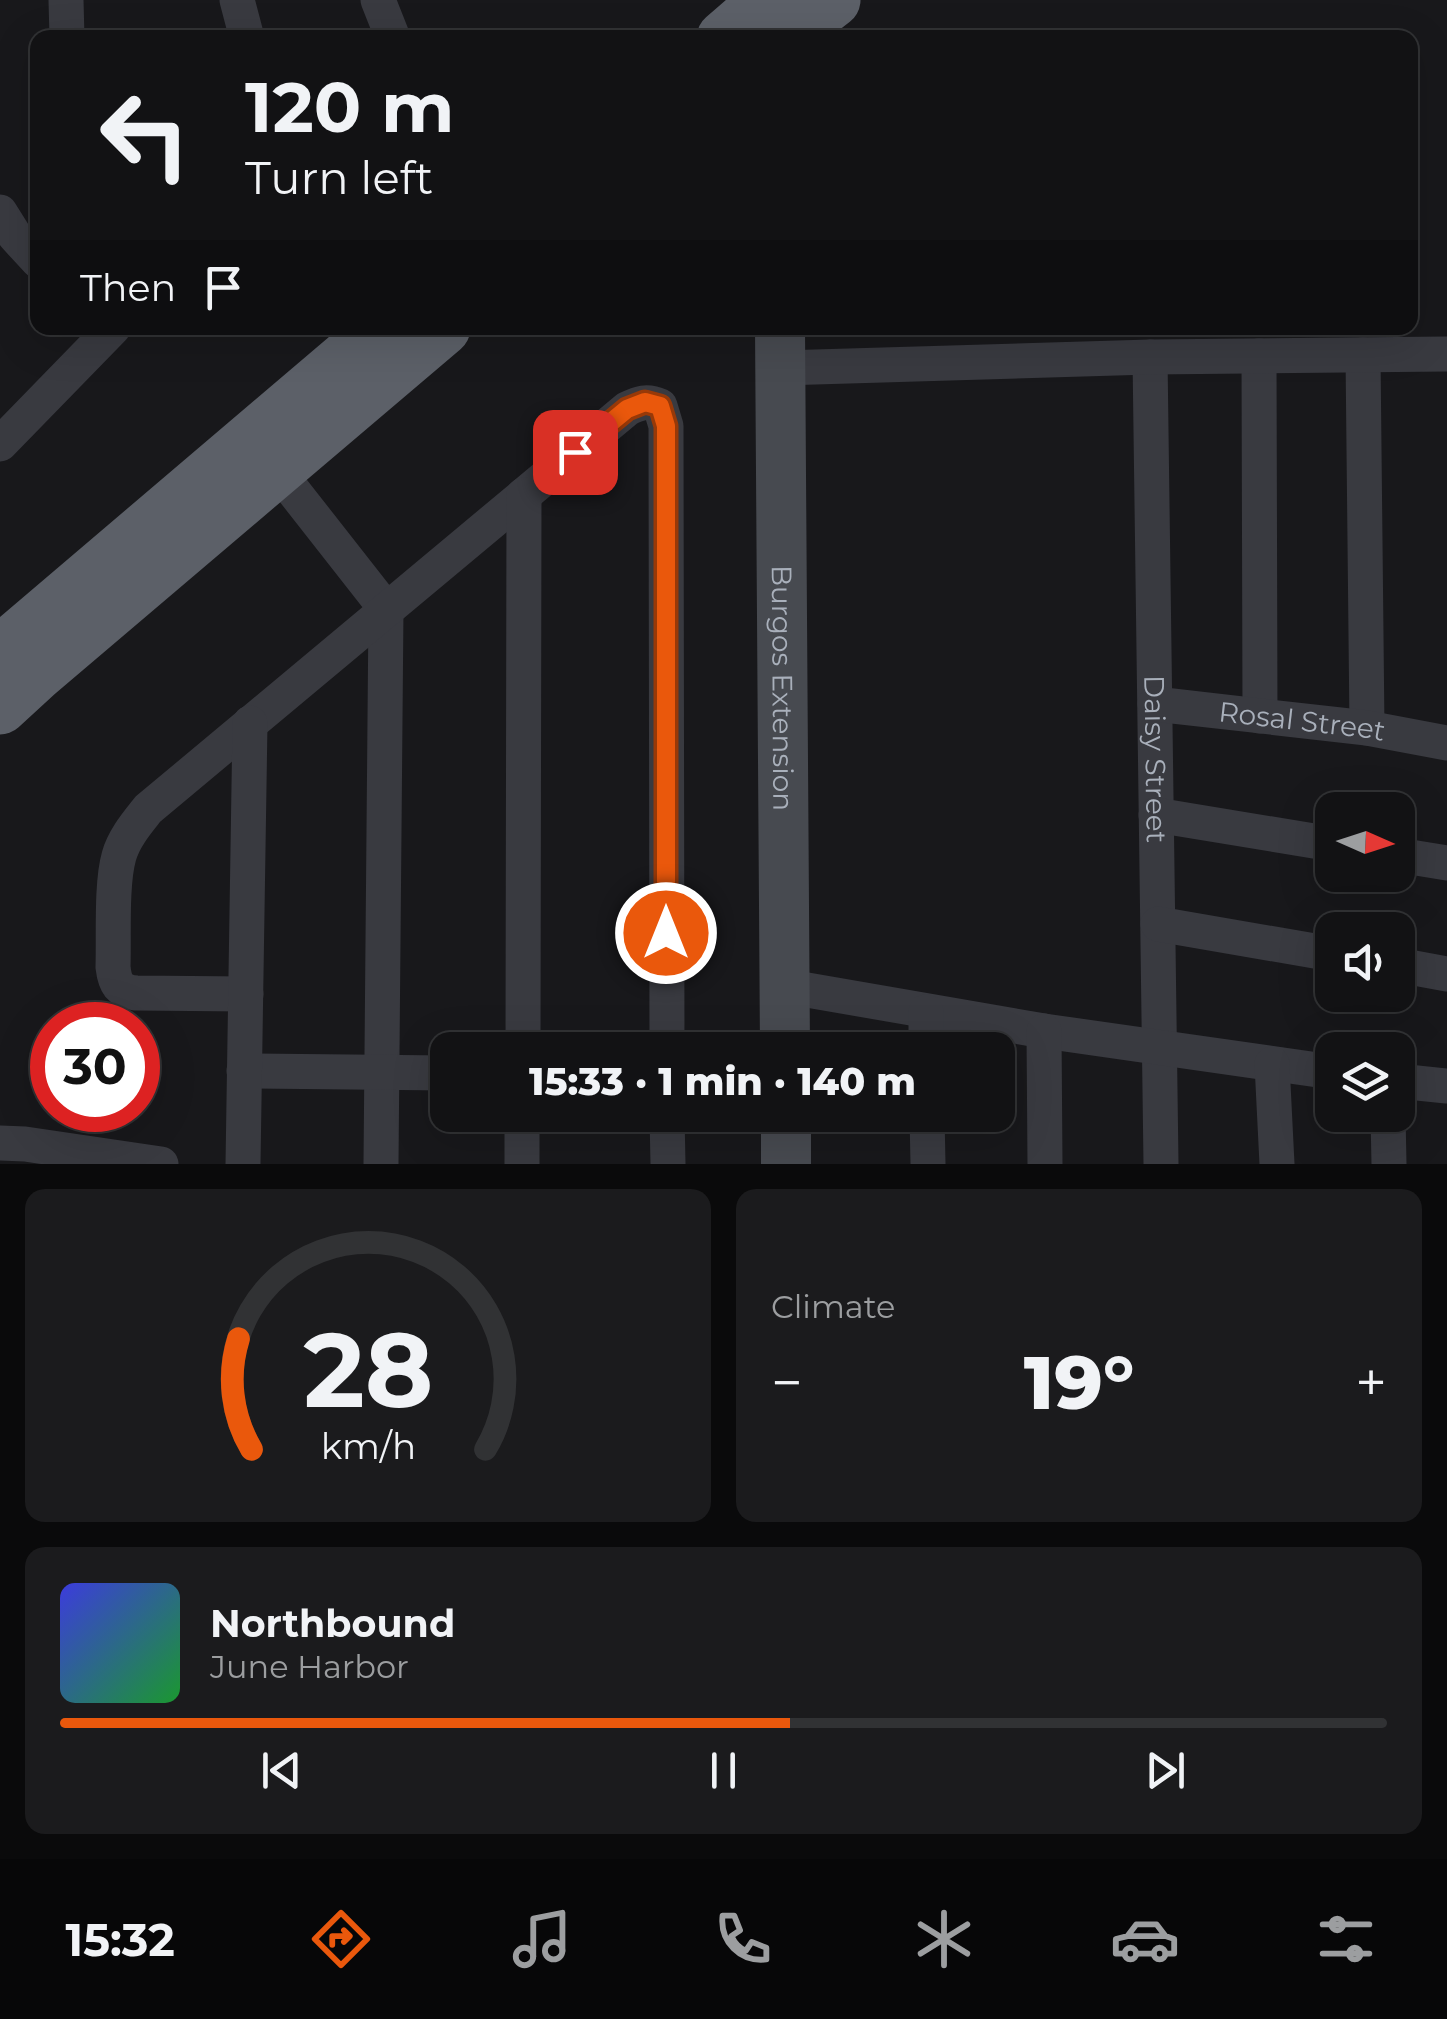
<!DOCTYPE html>
<meta charset="utf-8">
<style>
body{margin:0;font-family:Montserrat,sans-serif;background:#1b1b1d;color:#f1f3f6;height:100vh;display:flex;flex-direction:column;font-size:38px;white-space:nowrap}
*{box-sizing:border-box;margin:0}
p{font-size:32px;color:#9c9ea0}
.icon{flex:none;width:55px;height:55px;fill:none;stroke:currentColor;stroke-width:2;stroke-linecap:round;stroke-linejoin:round}
.map{position:relative;height:1164px;overflow:hidden}
.details{display:flex;flex-direction:column;gap:25px;padding:25px;background:#0a0a0b;flex:1}
.details>*{flex:none}
.banner{position:absolute;left:30px;top:30px;width:1388px;height:305px;border-radius:20px;box-shadow:0 10px 40px #0002,0 0 0 2px #313234;background:#121214;color:#f1f3f6;overflow:hidden}
.needle{width:65px;rotate:93deg}
.buttons{position:absolute;left:1315px;top:792px;display:grid;gap:20px}
.buttons a{display:grid;place-items:center;width:100px;height:100px;border-radius:20px;background:#121214;box-shadow:0 10px 40px #0002,0 0 0 2px #313234;font-size:50px}
.speed{position:absolute;left:30px;top:1002px;display:flex;gap:20px;font-size:50px;font-weight:700;text-align:center}
.speed>*{display:grid;place-content:center;width:130px;height:130px;border-radius:50%;background:#121214;box-shadow:0 10px 40px #0002,0 0 0 2px #313234;line-height:1}
.speed .limit{border:15px solid #d22;background:#fff;color:#111}
.pin{position:absolute;display:grid;place-items:center;width:85px;height:85px;color:#fff;margin:-42px;border-radius:20px;box-shadow:0 5px 15px #0006}
.me{position:absolute;width:110px;margin:-55px;rotate:0deg;stroke-linejoin:round;filter:drop-shadow(0 0 8px #0008)}
.turn{display:flex;align-items:center;gap:35px;height:210px;padding:0 50px;font-size:45px}
.turn .icon{width:130px;height:130px;stroke-width:2.5}
.turn b{display:block;font-size:70px;line-height:85px}
.then{display:flex;align-items:center;height:95px;padding:0 50px;background:#0003;gap:20px;font-size:38px}
.big{font-size:75px;font-weight:800;line-height:1.1}
.details .tile{flex:1;display:flex;flex-direction:column;justify-content:center;gap:15px;min-width:0;padding:0 35px;border-radius:20px;background:#1b1b1d}
.details .dial{align-items:center;gap:0}
.dial svg{height:260px;overflow:visible;fill:none;stroke:#313234;stroke-width:7;stroke-linecap:round;text-anchor:middle}
.dial text{fill:#f1f3f6;stroke:none}
.song{display:flex;align-items:center;gap:30px}
.cover{width:120px;height:120px;border-radius:15px;background:linear-gradient(135deg,hsl(240 70% 55%),hsl(130 70% 35%))}
.played{height:10px;border-radius:5px;background:linear-gradient(90deg,#ea580c 55%,#313234 55%)}
.keys{display:flex;justify-content:space-around;direction:ltr}
.heat{display:flex;justify-content:space-between;align-items:center;font-size:55px;direction:ltr}
.details .tiles{flex:1;display:grid;gap:25px;grid-template-columns:1fr 1fr}
.tile:last-child{grid-column:span 2}
.trip{position:absolute;left:430px;top:1032px;width:585px;height:100px;border-radius:20px;background:#121214;box-shadow:0 10px 40px #0002,0 0 0 2px #313234;font-weight:800;line-height:100px;text-align:center}
.tabs{display:flex;height:160px;justify-content:space-around;align-items:center;background:#070708;color:#9c9ea0}
.tabs .icon{width:70px;height:70px}
.tabs .selected{color:#ea580c}
.tabs b{font-size:45px;color:#f1f3f6}
.map>svg:first-child{display:block}
.lines{fill:none;stroke-linecap:round;stroke-linejoin:round}
.minor{stroke:#393a40;stroke-width:35}
.secondary{stroke:#474a50;stroke-width:50}
.trunk{stroke:#5c6068;stroke-width:55}
.route-casing{stroke:#983908;stroke-width:25}
.route{stroke:#ea580c;stroke-width:18}
.labels{text-anchor:middle;stroke-width:10;stroke-linejoin:round;paint-order:stroke}
.street-label{font-size:28px;fill:#a9b0bb;stroke:#131316}
</style>
<div class="map">
<svg width="1447" height="1164" viewBox="0 0 1447 1164">
<rect width="100%" height="100%" fill="#18181b"/>
<g class="lines">
<g class="minor">
<path d="M66,0l1,38"/>
<path d="M237,0l10,38"/>
<path d="M378,0l15,38"/>
<path d="M0,212l15,24 23,25"/>
<path d="M1363,355l4,373"/>
<path d="M1259,356l1,360"/>
<path id="s1" d="M1150,357l11,807"/>
<path d="M781,368l369,-11 297,-3"/>
<path d="M0,444l113,-116"/>
<path d="M266,456l120,153 -5,555"/>
<path id="s2" d="M1155,704l212,24 80,15"/>
<path d="M1156,815l176,29"/>
<path d="M1398,855l49,8"/>
<path d="M1158,924l174,30"/>
<path d="M1398,965l49,9"/>
<path d="M784,986l260,45 288,41"/>
<path d="M246,994l-110,-1c-17,-2 -21,-9 -23,-26 1,-31 -2,-83 6,-111 5,-18 18,-33 29,-47l479,-400c12,-6 20,-9 33,-3l6,20 1,624"/>
<path d="M926,1012v38"/>
<path d="M1044,1031l1,133"/>
<path d="M523,1050l1,-555"/>
<path d="M1272,1064l5,100"/>
<path d="M244,1071l204,2"/>
<path d="M1398,1081l49,5"/>
<path d="M667,1115l1,49"/>
<path d="M927,1115l1,49"/>
<path d="M1388,1115l1,49"/>
<path d="M0,1143l25,1 136,20"/>
<path d="M243,1164l7,-441"/>
<path d="M522,1164v-49"/>
</g>
<g class="secondary">
<path id="s3" d="M780,328l5,722"/>
<path d="M786,1115v49"/>
</g>
<path class="trunk" d="M724,38l44,-38
M784,38l49,-38
M0,653l382,-325
M0,707l37,-34 406,-345"/>
</g>
<g class="lines">
<defs>
<path id="route" d="M575,452l52,-43 18,-7 15,4 6,20v507"/>
</defs>
<use href="#route" class="route-casing"/>
<use href="#route" class="route"/>
</g>
<g class="labels">
<g class="street-label">
<text dy="10" stroke="none"><textPath href="#s3" startOffset="360">Burgos Extension</textPath></text>
<text dy="10" stroke="none"><textPath href="#s2" startOffset="148">Rosal Street</textPath></text>
<text dy="10" stroke="none"><textPath href="#s1" startOffset="402">Daisy Street</textPath></text>
</g>
</g>
</svg>
<div class="buttons">
<a><svg class="needle" viewBox="-14 -14 28 28"><path d="M0-13l5 13h-10z" fill="#e53935"/><path d="M0 13l5-13h-10z" fill="#9c9ea0"/></svg></a>
<a><svg class="icon" aria-label="sound" viewBox="0 0 24 24"><path d="M4 9h4l5-4v14l-5-4H4zM17 9q2 3 0 6"/></svg></a>
<a><svg class="icon" aria-label="layers" viewBox="0 0 24 24"><path d="M12 4l9 5-9 5-9-5zM3 14l9 5 9-5"/></svg></a>
</div>
<div class="speed"><div class="limit">30</div></div>
<div class="pin" style="left:575px;top:452px;background:#d93025"><svg class="icon" aria-label="arrive" viewBox="0 0 24 24"><path d="M6 21V4h12l-3 4 3 4H6"/></svg></div>
<svg class="me" style="left:666px;top:933px" viewBox="-20 -20 40 40"><circle r="17" fill="#ea580c" stroke="#fff" stroke-width="3"/><path d="M0-11L8 9 0 5-8 9z" fill="#fff"/></svg>
<div class="trip">15:33 · 1 min · 140 m</div>
<div class="banner">
<div class="turn"><svg class="icon" aria-label="left" viewBox="0 0 24 24"><path d="M17 20v-9H6M10 6l-5 5 5 5"/></svg><div><b>120 m</b>Turn left</div></div>
<div class="then">Then<svg class="icon" aria-label="arrive" viewBox="0 0 24 24"><path d="M6 21V4h12l-3 4 3 4H6"/></svg></div>
</div>
</div>
<section class="details">
<div class="tiles">
<div class="tile dial"><svg viewBox="0 0 100 80">
<path d="M14 69A42 42 0 1 1 86 69"/>
<path d="M14 69A42 42 0 0 1 10 35" stroke="#ea580c"/>
<text x="50" y="56" font-size="32" font-weight="700">28</text>
<text x="50" y="72" font-size="11">km/h</text>
</svg></div>
<div class="tile"><p>Climate</p>
<div class="heat"><a>−</a><b class="big">19°</b><a>+</a></div>
</div>
<div class="tile">
<div class="song"><i class="cover"></i><div><b>Northbound</b><p>June Harbor</p></div></div>
<div class="played"></div>
<div class="keys"><svg class="icon" aria-label="previous" viewBox="0 0 24 24"><path d="M18 5L8 12l10 7zM5 5v14"/></svg><svg class="icon" aria-label="pause" viewBox="0 0 24 24"><path d="M8 5v14M16 5v14"/></svg><svg class="icon" aria-label="next" viewBox="0 0 24 24"><path d="M6 5l10 7-10 7zM19 5v14"/></svg></div>
</div>
</div>
</section>
<nav class="tabs">
<b>15:32</b>
<svg class="icon selected" aria-label="directions" viewBox="0 0 24 24"><path d="M12 3l9 9-9 9-9-9zM9 14v-3h6M13 9l2 2-2 2"/></svg>
<svg class="icon" aria-label="music" viewBox="0 0 24 24"><path d="M9 18V5l10-2v13"/><circle cx="6" cy="18" r="3"/><circle cx="16" cy="16" r="3"/></svg>
<svg class="icon" aria-label="phone" viewBox="0 0 24 24"><path d="M5 4h4l2 5-3 2q2 4 5 5l2-3 5 2v4C11 20 4 13 5 4z"/></svg>
<svg class="icon" aria-label="climate" viewBox="0 0 24 24"><path d="M12 3v18M4 7l16 10M4 17L20 7"/></svg>
<svg class="icon" aria-label="car" viewBox="0 0 24 24"><path d="M5 17H2v-5l4-1 3-4h7l3 4 3 1v5h-3M9 17h6M6 11h13"/><circle cx="7" cy="17" r="2"/><circle cx="17" cy="17" r="2"/></svg>
<svg class="icon" aria-label="filters" viewBox="0 0 24 24"><path d="M4 7h16M4 17h16"/><circle cx="9" cy="7" r="2"/><circle cx="15" cy="17" r="2"/></svg>
</nav>
